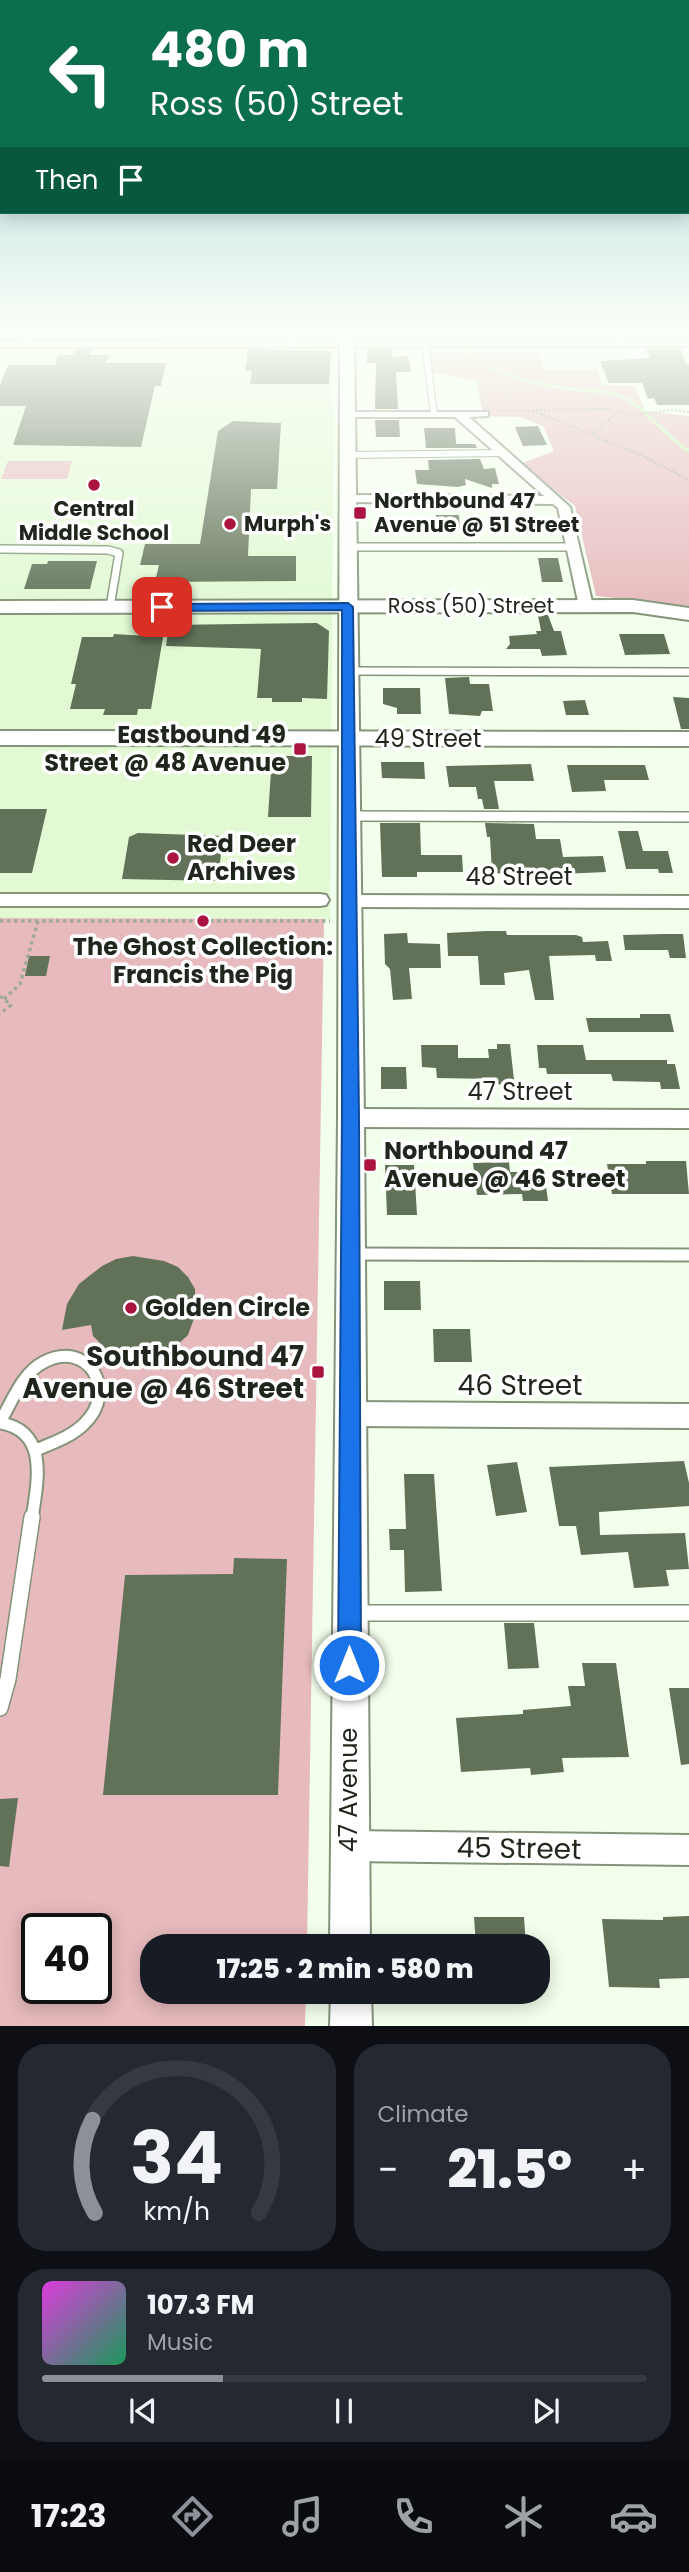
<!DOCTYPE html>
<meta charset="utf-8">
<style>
body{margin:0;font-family:Poppins,sans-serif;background:#242831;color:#f1f3f6;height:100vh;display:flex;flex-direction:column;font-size:26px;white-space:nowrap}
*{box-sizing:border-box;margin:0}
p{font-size:23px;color:#9ea1a6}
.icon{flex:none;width:38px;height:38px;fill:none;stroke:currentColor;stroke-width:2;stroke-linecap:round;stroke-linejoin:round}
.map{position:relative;height:2026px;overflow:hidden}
.details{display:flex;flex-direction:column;gap:18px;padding:18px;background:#0d0f14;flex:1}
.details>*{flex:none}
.hud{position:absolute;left:0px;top:0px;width:690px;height:214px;box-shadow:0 4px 18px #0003;background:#0b6e4f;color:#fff;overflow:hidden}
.speed{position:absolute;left:21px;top:1913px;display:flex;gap:14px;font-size:35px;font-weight:700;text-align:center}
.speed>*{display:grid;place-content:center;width:91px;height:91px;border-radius:50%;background:#171b24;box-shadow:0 4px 18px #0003;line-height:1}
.speed .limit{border:4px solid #111;border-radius:10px;background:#fff;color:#111}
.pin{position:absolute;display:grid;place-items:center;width:60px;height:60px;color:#fff;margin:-30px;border-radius:14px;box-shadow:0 4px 10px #0006}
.me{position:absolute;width:77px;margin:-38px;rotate:0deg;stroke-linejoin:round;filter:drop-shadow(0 0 5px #0008)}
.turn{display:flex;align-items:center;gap:24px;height:147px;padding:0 35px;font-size:32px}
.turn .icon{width:91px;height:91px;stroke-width:2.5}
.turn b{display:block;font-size:49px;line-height:60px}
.then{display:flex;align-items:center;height:66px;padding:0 35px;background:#0003;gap:14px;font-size:26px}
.big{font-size:52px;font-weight:800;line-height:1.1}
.details .widget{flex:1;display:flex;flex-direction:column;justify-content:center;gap:10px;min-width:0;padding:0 24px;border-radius:28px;background:#242831}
.details .dial{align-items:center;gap:0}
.dial svg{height:182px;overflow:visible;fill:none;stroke:#363941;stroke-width:7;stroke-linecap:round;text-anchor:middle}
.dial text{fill:#f1f3f6;stroke:none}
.song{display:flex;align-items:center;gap:21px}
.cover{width:84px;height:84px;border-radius:10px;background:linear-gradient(135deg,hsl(300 70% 55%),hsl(150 70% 35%))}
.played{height:7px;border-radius:4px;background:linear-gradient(90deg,#8c9099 30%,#363941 30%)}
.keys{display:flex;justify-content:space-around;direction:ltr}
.heat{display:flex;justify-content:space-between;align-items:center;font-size:38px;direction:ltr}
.details .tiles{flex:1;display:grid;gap:18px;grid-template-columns:1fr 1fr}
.widget:last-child{grid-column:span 2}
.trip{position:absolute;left:140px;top:1934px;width:410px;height:70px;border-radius:28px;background:#171b24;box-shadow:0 4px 18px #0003;font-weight:800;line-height:70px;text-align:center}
.dock{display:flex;height:112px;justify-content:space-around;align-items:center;background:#090b0e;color:#9ea1a6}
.dock .icon{width:49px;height:49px}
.dock .selected{color:#8c9099}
.dock b{font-size:32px;color:#f1f3f6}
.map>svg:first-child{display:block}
.built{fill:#e2f9d4}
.green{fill:#e7babd;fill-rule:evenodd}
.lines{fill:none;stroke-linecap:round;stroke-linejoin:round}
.stream{stroke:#caeeb4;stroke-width:3.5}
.building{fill:#617258}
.service-far4-casing{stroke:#839479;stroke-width:8}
.service-far3-casing{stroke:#839479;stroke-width:10}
.service-far2-casing{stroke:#839479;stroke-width:12}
.service-far1-casing{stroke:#839479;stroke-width:15}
.service-casing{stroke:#839479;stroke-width:18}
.minor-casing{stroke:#839479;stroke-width:4}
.tertiary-casing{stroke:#839479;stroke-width:4}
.secondary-casing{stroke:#839479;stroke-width:4}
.path-far1{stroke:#a0aa9b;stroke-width:2;stroke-dasharray:2 2;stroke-linecap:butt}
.path{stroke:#a0aa9b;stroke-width:3.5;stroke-dasharray:3.5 3.5;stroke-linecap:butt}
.service-far4{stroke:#fff;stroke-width:6}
.service-far3{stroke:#fff;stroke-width:7}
.service-far2{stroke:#fff;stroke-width:9}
.service-far1{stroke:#fff;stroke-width:11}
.service{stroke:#fff;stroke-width:15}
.minor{fill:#fff;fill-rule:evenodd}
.tertiary{fill:#fff;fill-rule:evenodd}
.secondary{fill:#fff;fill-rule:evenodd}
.route{fill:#1a73e8;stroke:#114b97;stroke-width:2}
.poi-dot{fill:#aa143e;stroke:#fff;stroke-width:2.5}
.labels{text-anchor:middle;stroke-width:7;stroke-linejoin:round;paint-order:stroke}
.far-poi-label{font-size:21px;font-weight:bold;fill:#1f261b;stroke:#fff;text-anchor:start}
.far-street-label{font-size:21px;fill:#1f261b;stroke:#fff}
.poi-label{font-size:24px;font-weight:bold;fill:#1f261b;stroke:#fff;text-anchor:start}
.street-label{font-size:24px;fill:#1f261b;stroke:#fff}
.near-poi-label{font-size:28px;font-weight:bold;fill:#1f261b;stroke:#fff;text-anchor:end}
.near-street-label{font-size:28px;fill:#1f261b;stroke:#fff}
</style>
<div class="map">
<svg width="689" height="2026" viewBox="0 0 689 2026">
<rect width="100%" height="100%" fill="#f3ffed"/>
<path class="built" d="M0,348h334l-4,571 -330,-1z"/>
<path class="green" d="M423,351l115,1 6,17h54l4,16 33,1 10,25 44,5v190l-93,-10 -21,-90 -55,-42 34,-13 -11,-25 -23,-9 -37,-1 -6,-35 -43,-8z
M8,461h64l-5,18h-66z
M0,918l324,1 -17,1027h-155v46h154l-1,34h-305zM37,1928h59v60h-59z"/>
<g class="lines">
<path class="stream" d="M451,332c20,36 74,51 113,56 19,3 40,1 58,9 26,11 42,40 67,54"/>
</g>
<path class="building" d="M91,349l-2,6h20l-3,8h60l-5,23h-6l-14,61 -128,-2 13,-39h-26v-21l8,-20h47l3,-10h15l1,-5z
M248,349l83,2 -2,33h-79l2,-13h-7z
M367,349h25v8l16,-1 3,16h-15l2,37h-23l1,-46h-9z
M646,349h35l5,16 3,-1v41h-32l-3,-7 -6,1 -6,-16h-33l-9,-22 50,-3z
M375,420h24l1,17h-24z
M233,421l48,2 -4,66h-26l-3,67h48v25l-141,1 4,-17h-19l5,-21h55l18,-113z
M538,426l9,19 -24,1 -8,-19z
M424,428h31l1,16h19l2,4h-51z
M480,459l4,10 11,-1 4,16h-7v4l-27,-9 1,6 -8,2 -41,-3 -2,-14h14l-1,-10z
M436,515h23l1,14h-23z
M516,517h22l4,17h-22z
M538,558h20l5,24h-21z
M48,561h49l-7,28h-66l8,-25h15z
M538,615h10l6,16h7l6,24 -25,1 -2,-7h-34l4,-5 -1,-8 28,-2 -1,-3h5z
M317,623l12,8 -2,68 -25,-1v4h-30v-4h-15l4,-49 -95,-3 3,-21z
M114,634l49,3 -12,72h-13l-1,6h-34l2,-6h-35l6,-25h-5l11,-47h31z
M619,634h45l6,20 -45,1z
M469,677l1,7h19l4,27h-11l-2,5 -31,-2 -4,-36z
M383,688h37l1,26h-24v-6l-14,-4z
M673,697l16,1v31h-8z
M585,700l4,15h-23l-3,-14z
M272,756h40l-1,61h-43z
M381,762h43l1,17 -43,-1z
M531,764l3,17h-40l5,28h-15l-2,-10h-4l-2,-12h-27l-3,-21z
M567,765h78l4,15h-45l2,11 -34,1z
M0,809h47l-15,64h-32z
M380,823h40l1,32h41l1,17h-46v5h-35z
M485,823l49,1 2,15h24l3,18 40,-1 3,16 -67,3 -47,-2 -2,-36h-3z
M618,831h20l5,20h25l5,22h-14l-1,-4h-32z
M138,833l85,3 -5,45 -96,-2 7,-42z
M487,931h19l1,4h69l6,2 1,5 25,-1 4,20h-16l-1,-6 -46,1 5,44h-19l-6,-30 -25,3 1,12h-25l-2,-29h-30l-1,-23z
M407,933l1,10 32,1 1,24h-32l3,31 -19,1 -3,-31 -5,-5 -1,-30z
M665,934h18l3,24h-16l-2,-8h-43l-2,-15z
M29,956h21l-4,20h-21z
M640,1014h30l4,18h-85l-3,-14h54z
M497,1044h13l4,36h-3v5l-18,-1v-5l-56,-1 -1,-10 -14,-1 -1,-22h37v13h31l-1,-9h9z
M537,1045h46l3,15h81v4h8l5,25h-19l-1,-7 -47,-1 -2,-7h-64l-1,-6h-7z
M381,1067h25l1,22h-26z
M646,1161h40l3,33h-77l-5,-30h39z
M509,1162l1,10h34l4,29h-25l-1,-7 -45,1 -4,-32z
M385,1165h29l3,50h-30z
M133,1256l31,5 14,6 10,10 7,12 1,24 -8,22 -12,11 -14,7 -28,5 -25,-6 -16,-16 -2,-11 -29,5 5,-26 12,-20 23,-18 14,-7z
M384,1281h36l1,29h-37z
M433,1329h37l2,33h-38z
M684,1461l5,22v23l-90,6 1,23 85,-2 4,36 -23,1 3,16 -35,2 -6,-36 -47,3 -5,-29h-17l-10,-59z
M517,1462l10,50 -31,4 -9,-51z
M404,1474h30l8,117 -37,1 -1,-42h-14l-1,-21h17z
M234,1558l53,1 -9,236h-175l22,-220 108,-1z
M504,1623h30l5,45 -31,1z
M582,1663h34l13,94 -67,1 2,14 -33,3 -1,-7 -69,4 -5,-54 67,-4v-4l48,-4 -3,-20h17z
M669,1688h20v76l-8,1z
M18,1798l-9,69 -9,-1v-67z
M689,1916v62l-30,1 1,9 -51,-1 -7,-68 61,1v-3z
M474,1917h50l2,29h-50z"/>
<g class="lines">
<defs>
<path id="service-far4" d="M616,332l3,12
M24,344l5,-12
M293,344l1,-12
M425,344l9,70
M348,455l156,-2"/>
<path id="service-far3" d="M348,547h226
M0,549l108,1 11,3 -9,54
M348,671l341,1"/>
<path id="service-far2" d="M350,816l339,1"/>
<path id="service-far1" d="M353,1254l336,1
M0,1422c12,-20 22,-49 44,-60 44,-23 75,29 40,62 -13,13 -32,19 -48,26
M0,1423c50,8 37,60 32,96"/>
<path id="service" d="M357,1613h332
M0,1708l8,-29 24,-162"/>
<path id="minor" d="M689,340v6l-689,1v-6z
M344,412h144v4l-19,1 101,90 23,99 -2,3 -5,1 -7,-4 -21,-98 -5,-4 -209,-2 -2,-3 6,-4 196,1 -89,-79h-107l-4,-1z
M0,894h320l6,1 3,5 -3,5 -6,1h-320z
M350,895l339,1v12l-339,-1 -6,-1 -3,-5 3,-5z
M351,1109l338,1v18l-338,-1 -7,-3 -3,-6 3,-6z
M350,1402l339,2v24l-339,-2 -9,-3 -3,-9 3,-9z
M349,1831l340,4v30l-340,-4 -11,-4 -4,-11 4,-11z"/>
<path id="tertiary" d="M340,332h14l10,786 6,828h-40l8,-828z
M331,1992h40l1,34h-42z"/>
<path id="secondary" d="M633,600l56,8v12l-56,-8 -633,1v-12z
M0,731l689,1v14l-689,-1z"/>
</defs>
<use href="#service-far4" class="service-far4-casing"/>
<use href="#service-far3" class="service-far3-casing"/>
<use href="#service-far2" class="service-far2-casing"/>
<use href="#service-far1" class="service-far1-casing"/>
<use href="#service" class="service-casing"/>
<use href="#minor" class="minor-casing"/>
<use href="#tertiary" class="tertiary-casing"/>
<use href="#secondary" class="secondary-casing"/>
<path class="path-far1" d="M496,410h31l12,3 104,43 46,24
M532,410l73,-1 28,6 38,-5 18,2
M593,433l25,-21"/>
<path class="path" d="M0,921h330
M0,996l11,9 -11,9
M4,999l16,-15 18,-63"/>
<use href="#service-far4" class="service-far4"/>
<use href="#service-far3" class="service-far3"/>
<use href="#service-far2" class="service-far2"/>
<use href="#service-far1" class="service-far1"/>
<use href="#service" class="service"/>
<use href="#minor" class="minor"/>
<use href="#tertiary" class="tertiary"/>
<use href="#secondary" class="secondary"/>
</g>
<linearGradient id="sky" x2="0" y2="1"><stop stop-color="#9ccbd3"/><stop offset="0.54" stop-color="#fafff7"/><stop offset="1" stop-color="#fafff7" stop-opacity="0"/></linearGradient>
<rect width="689" height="616" fill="url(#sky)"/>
<path class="route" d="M348,603l5,4 6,511 2,547 -4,8 -8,3 -8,-3 -3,-8 4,-547v-508l-180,1 -6,-4 6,-3z"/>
<g class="poi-dot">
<circle cx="94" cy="485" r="7"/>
<rect x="353" y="506" width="14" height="14" rx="3.5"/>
<circle cx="230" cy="524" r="7"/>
<rect x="293" y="742" width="14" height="14" rx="3.5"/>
<circle cx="173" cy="858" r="7"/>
<circle cx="203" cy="921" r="7"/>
<rect x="363" y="1158" width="14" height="14" rx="3.5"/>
<circle cx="131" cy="1308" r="7"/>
<rect x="311" y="1365" width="14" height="14" rx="3.5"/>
</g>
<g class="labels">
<g class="far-poi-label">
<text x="374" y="508">Northbound 47<tspan x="374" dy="24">Avenue @ 51 Street</tspan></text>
<text x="94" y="516" text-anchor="middle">Central<tspan x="94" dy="24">Middle School</tspan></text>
<text x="244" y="531">Murph's</text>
</g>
<g class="far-street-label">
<text x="471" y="613">Ross (50) Street</text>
</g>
<g class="poi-label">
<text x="286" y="743" text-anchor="end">Eastbound 49<tspan x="286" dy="28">Street @ 48 Avenue</tspan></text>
<text x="187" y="852">Red Deer<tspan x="187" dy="28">Archives</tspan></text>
<text x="203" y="955" text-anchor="middle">The Ghost Collection:<tspan x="203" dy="28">Francis the Pig</tspan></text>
<text x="384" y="1159">Northbound 47<tspan x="384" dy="28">Avenue @ 46 Street</tspan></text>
<text x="145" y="1316">Golden Circle</text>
</g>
<g class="street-label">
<text x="428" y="747">49 Street</text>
<text x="519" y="885">48 Street</text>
<text x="520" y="1100">47 Street</text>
<text transform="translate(349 1790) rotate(-90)" y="8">47 Avenue</text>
</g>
<g class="near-poi-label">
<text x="304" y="1366">Southbound 47<tspan x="304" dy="32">Avenue @ 46 Street</tspan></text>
</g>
<g class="near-street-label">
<text x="520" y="1395">46 Street</text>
<text transform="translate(519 1848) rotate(1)" y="10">45 Street</text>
</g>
</g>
</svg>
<div class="speed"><div class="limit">40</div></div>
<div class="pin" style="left:162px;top:607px;background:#d93025"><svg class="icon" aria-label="arrive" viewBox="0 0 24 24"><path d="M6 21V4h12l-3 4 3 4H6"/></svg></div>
<svg class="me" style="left:349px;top:1665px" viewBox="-20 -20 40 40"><circle r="17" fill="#1a73e8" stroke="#fff" stroke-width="3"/><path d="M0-11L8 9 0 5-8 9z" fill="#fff"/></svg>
<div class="trip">17:25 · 2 min · 580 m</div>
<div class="hud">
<div class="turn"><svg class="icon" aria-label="left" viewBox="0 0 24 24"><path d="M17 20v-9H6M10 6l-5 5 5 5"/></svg><div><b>480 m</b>Ross (50) Street</div></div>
<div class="then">Then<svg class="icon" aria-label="arrive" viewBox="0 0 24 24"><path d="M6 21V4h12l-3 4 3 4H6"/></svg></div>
</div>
</div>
<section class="details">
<div class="tiles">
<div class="widget dial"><svg viewBox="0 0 100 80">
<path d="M14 69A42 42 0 1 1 86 69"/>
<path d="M14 69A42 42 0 0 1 13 28" stroke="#8c9099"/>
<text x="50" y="56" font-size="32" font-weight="700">34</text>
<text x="50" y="72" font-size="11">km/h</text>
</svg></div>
<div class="widget"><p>Climate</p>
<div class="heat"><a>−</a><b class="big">21.5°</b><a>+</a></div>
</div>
<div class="widget">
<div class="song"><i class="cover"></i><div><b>107.3 FM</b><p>Music</p></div></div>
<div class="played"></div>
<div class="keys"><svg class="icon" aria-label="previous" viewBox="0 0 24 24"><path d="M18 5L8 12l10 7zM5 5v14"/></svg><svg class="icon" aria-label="pause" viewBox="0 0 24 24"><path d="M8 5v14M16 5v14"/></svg><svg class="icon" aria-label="next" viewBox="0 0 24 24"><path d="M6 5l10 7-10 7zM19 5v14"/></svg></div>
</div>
</div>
</section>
<nav class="dock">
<b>17:23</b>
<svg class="icon selected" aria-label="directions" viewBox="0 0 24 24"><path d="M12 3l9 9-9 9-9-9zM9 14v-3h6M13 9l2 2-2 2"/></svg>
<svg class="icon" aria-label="music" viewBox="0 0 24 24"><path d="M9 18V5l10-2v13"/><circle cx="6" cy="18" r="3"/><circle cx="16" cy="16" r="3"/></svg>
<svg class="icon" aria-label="phone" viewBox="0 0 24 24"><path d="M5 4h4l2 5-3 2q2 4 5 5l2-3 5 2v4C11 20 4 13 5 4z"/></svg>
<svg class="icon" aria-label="climate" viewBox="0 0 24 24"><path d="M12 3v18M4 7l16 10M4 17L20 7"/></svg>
<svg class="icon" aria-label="car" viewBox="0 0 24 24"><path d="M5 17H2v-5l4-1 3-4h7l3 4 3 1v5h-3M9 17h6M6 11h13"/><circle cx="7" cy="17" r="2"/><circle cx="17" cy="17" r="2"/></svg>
</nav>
